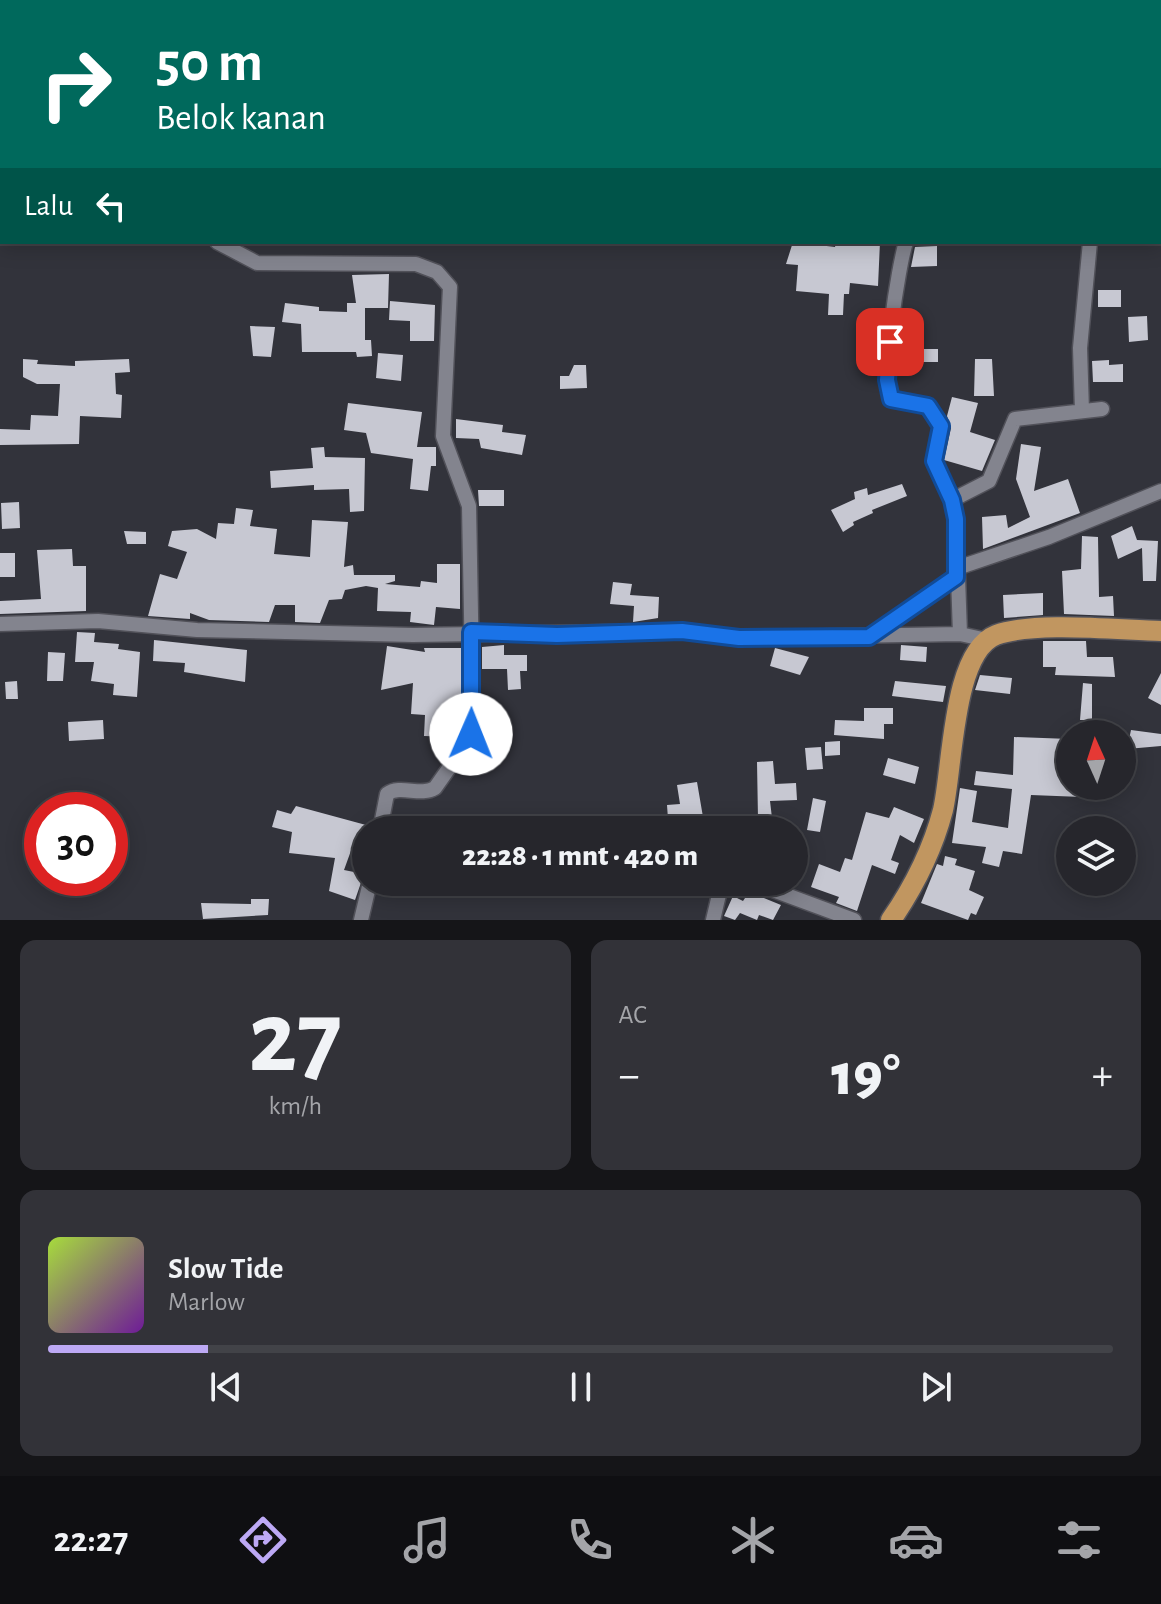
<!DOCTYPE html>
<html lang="id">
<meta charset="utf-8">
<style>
body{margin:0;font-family:"Alegreya Sans",sans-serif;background:#323238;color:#f1f3f6;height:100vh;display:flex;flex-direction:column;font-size:30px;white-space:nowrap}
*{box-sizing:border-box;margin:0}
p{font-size:26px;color:#a4a5a9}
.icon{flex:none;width:44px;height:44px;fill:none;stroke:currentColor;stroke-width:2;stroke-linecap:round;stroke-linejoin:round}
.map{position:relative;height:920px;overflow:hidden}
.panel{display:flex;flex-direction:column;gap:20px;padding:20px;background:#151518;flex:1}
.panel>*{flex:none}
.top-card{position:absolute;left:0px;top:0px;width:1162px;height:244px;box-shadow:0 4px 20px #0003,0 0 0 2px #424348;background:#00695c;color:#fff;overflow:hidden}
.needle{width:52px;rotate:357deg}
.tools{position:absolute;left:1056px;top:720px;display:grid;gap:16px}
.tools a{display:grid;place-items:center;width:80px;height:80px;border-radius:50%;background:#26262c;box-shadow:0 4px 20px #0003,0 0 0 2px #424348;font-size:40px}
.speed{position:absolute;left:24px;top:792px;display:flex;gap:16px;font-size:40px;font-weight:700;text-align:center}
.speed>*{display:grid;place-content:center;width:104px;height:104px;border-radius:50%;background:#26262c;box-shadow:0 4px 20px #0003,0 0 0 2px #424348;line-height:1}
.speed .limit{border:12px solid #d22;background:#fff;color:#111}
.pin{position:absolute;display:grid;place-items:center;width:68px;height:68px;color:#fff;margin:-34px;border-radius:16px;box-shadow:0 4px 12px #0006}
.me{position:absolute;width:88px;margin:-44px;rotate:1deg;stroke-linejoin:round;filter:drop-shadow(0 0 6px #0008)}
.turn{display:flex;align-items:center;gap:28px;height:168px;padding:0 24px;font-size:36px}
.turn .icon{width:104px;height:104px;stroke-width:2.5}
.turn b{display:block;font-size:56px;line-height:68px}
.then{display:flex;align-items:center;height:76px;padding:0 24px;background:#0003;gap:16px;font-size:30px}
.big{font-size:60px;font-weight:800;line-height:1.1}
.panel .widget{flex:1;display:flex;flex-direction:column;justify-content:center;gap:12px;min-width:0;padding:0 28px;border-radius:16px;background:#323238}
.panel .dial{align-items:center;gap:0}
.dial b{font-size:104px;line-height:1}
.song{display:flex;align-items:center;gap:24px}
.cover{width:96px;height:96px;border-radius:12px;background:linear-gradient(135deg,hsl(80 70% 55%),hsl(280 70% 35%))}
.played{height:8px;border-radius:4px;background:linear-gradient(90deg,#bda9f5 15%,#424348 15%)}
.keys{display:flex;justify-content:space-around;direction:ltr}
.heat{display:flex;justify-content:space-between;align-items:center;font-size:44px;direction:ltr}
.panel .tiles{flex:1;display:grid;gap:20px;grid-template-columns:1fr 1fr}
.widget:last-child{grid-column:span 2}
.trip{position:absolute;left:352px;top:816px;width:456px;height:80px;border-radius:40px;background:#26262c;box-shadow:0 4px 20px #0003,0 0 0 2px #424348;font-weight:800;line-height:80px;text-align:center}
.menu{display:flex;height:128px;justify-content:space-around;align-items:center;background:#0f0f12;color:#a4a5a9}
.menu .icon{width:56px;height:56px}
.menu .current{color:#bda9f5}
.menu b{font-size:36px;color:#f1f3f6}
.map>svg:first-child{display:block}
.building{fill:#c7c8d2}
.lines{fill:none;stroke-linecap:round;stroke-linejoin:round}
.minor-casing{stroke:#515159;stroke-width:17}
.primary-casing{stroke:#515159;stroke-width:23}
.minor{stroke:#83848e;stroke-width:14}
.primary{stroke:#c19660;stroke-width:20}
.route-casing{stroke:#114b97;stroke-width:20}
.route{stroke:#1a73e8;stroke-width:14}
</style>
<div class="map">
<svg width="1161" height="920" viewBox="0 0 1161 920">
<rect width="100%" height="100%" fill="#32333b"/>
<path class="building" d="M793,242l42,5 1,-5h44l-2,44 -28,-3 -1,11h-5l-1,21h-15l1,-21 -33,-3 2,-26 -12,-1z
M937,246v20l-26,1 4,-20z
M389,274l-1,34h-23v32h6l1,16 -15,1 -1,-5h-54l-1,-28 -19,-2 3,-19 34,4v4l28,1v-9h9l-4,-28z
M1098,290h23v17h-23z
M390,301l45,4 -1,36h-24v-20l-21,-1z
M869,312l14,1 -3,23 -13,-1z
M1147,316l1,24 -19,2 -1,-25z
M250,326l25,1 -4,30 -18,-1z
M907,349h31v13h-31z
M378,353l25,2 -2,26 -25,-3z
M23,359l15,1 -1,4 38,2v-5l54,-2 1,13 -15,1 1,21 6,1 -1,23 -41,-2 -1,28 -79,1v-16l30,1 1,-15 27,1 2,-32h-23l-14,-7z
M975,359h17l2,37h-20z
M1109,360v5l14,-1v18h-30l-1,-21z
M574,365h12l1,23 -27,1v-13h9z
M952,397l26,6 -8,29 25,8 -13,31 -38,-11 7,-32 -4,-12z
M348,403l74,9 -5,35h19v19h-5l-3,25 -18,-2 3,-30 -42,-6 -5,-20 -22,-3z
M456,419l47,6 -1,7 24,3 -4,20 -41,-7 -2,-9 -23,-1z
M1021,444l20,3 -7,44 34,-12 12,34 -97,36 -1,-32 24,-2 2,13 22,-11 -14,-38z
M324,447l1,10 40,1 -1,53 -14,1 -1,-23 -35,1v-5l-43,3 -1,-17 43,-3 -2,-20z
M902,484l5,12 -35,14 1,3 -20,9 1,3 -11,7 -12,-22 24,-11 -1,-7 13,-4 1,7z
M478,490h26v16h-25z
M19,502l1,26 -18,1 -1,-26z
M236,508l17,2 -3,16 27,3 -3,25 36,3 2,-37 36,2 -4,45 9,-2 1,10h41v6l-10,3 35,3 1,-6 16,2v-19h23v45l-24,-2 -2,18 -24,-3 1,-10 -34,-1 1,-23 -12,-2 -21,4 -3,9 -13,1 -9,23 -25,-1v-17h-20l-6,17 -60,-2 -19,-7v6l-42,-3 12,-42 17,5 10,-27 -19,-6 4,-15 25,-2 19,10 2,-16 16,1z
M1132,526l5,14 21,1 -2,40h-13l-1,-33 -24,11 -7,-23z
M124,531l22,1v12h-19z
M1082,536l16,1 1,60 14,-1 1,20 -50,-2 -2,-43 19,-2z
M72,549l1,17h13v45l-86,3v-13l41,-2 -4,-49z
M0,553h15v24h-15z
M613,582l19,2 -2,11 29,2 -1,21 -25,4 1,-16 -24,-2z
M1043,593v22l-39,3 -1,-23z
M77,632l18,1 -1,9 25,2 -1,5 22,3 -3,45 -24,-2 1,-11 -23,-3 3,-19h-19z
M154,640l93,10 -2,32 -61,-10 1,-9 -32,-2z
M1043,641h43l1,16h26l2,20 -60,-2 1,-8h-13z
M504,645v10h23v16h-7l1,18 -13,1 -1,-21h-25v-22z
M901,645l26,2 -1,15 -26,-2z
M387,646l38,6 -1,-4h38l1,50 -4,22 -7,-1v18l-28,-1 1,-21 -14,-1 2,-31 -32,7z
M775,648l34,9 -9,18 -30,-9z
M48,652l17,1 -2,28h-16z
M1161,673v32l-13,-7z
M980,675l32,3 -2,16 -35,-4z
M17,681l1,18h-12l-1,-17z
M895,681l51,5 -3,16 -51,-6z
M1083,683l9,1v36h-12z
M864,708h29v16h-9v15l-50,-4 1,-15 29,1z
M103,720l1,19 -35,2 -1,-19z
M1131,730l30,4v12l-34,3z
M1014,737l56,2v47h12v11l-51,-2 -9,59 -19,-3 -4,16 -17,-4 4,-16 -34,-4 8,-55 17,3 -5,31 36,6 4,-39 -38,-4 2,-14 37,4z
M840,741v14l-15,1v-14z
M821,747l2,22 -16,1 -2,-22z
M888,758l31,9 -4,17 -32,-9z
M773,761l2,23 21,-1 1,17 -27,1 2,17 -14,1 -1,-57z
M697,782l6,35 -35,2 -1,-14 13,-1 -3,-19z
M813,798l13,3 -6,31 -13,-2z
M296,806l70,19 -3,11 -6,-2 -13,36 20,4 -9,26 -26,-9 6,-33 -46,-5 3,-21 -20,-5 5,-17 14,4z
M894,807l30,12 -10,24 -14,-8 -9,25 8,3 -4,11 -23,-9 -15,46 -21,-8 3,-6 -28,-10 8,-23 21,8 5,-14 7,2 14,-48 23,6z
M945,856l12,3 -2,6 20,6 -6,19 15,7 -8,18 -5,-2 -3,7 -47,-17 16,-39 6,2z
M749,892l32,13 -8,15 -14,-5 -2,5 -17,-7 -5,7 -11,-4 9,-20 10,5z
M251,899h18l-1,16 -65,4 -2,-16 50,1z"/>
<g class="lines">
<defs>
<path id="minor" d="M217,242l40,21 159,1 21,8 13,15 -7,149 26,70 4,216 -7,22 -31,44c-15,9 -34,-4 -48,6l-7,36
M906,242c-8,25 -25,135 -15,157l37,7 13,20 -7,35 18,39 4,19 4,115
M1082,411l-2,-63 10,-106
M952,500l37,-19 26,-62 87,-10
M957,568l92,-31 112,-46
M0,624l98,-3 99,9 216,5 269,-4 57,7 221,-4 27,6
M869,637l87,-60
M751,882l103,38
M361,920l9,-38
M713,920l9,-38"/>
<path id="primary" d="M891,920c22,-32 42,-72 52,-110 10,-42 9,-158 53,-175 38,-14 123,-5 165,-4"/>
</defs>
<use href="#minor" class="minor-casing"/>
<use href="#primary" class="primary-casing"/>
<use href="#minor" class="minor"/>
<use href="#primary" class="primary"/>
</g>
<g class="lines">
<defs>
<path id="route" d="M471,734v-102l86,3 125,-4 57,7 130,-1 87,-60v-58l-4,-19 -18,-39 7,-35 -13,-20 -37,-7 -4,-19 3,-38"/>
</defs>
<use href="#route" class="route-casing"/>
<use href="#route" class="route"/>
</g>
</svg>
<div class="tools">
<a><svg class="needle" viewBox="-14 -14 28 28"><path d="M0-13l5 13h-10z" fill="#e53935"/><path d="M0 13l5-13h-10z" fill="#a4a5a9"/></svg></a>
<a><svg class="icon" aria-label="layers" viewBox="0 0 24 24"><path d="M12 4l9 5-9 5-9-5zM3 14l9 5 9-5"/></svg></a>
</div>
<div class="speed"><div class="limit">30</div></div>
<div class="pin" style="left:890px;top:342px;background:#d93025"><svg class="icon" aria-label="arrive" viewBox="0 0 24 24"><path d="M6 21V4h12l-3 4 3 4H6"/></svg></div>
<svg class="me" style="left:471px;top:734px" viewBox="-20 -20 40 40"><circle r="19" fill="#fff"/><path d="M0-13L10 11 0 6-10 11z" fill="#1a73e8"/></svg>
<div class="trip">22:28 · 1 mnt · 420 m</div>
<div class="top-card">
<div class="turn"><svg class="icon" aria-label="right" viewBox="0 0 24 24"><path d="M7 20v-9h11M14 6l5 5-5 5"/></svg><div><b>50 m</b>Belok kanan</div></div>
<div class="then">Lalu<svg class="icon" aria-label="left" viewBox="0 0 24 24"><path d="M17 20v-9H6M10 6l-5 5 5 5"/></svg></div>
</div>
</div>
<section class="panel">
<div class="tiles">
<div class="widget dial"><b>27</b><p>km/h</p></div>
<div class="widget"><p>AC</p>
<div class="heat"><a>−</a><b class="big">19°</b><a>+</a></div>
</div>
<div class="widget">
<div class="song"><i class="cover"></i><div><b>Slow Tide</b><p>Marlow</p></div></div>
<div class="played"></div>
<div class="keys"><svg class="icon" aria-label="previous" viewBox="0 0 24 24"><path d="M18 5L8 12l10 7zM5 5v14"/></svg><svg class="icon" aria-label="pause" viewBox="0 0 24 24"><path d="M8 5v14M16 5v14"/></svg><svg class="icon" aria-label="next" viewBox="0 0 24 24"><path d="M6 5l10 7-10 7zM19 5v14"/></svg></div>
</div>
</div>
</section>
<nav class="menu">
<b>22:27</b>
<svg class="icon current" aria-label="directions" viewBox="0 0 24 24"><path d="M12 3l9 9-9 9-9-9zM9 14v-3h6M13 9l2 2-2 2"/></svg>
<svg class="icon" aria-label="music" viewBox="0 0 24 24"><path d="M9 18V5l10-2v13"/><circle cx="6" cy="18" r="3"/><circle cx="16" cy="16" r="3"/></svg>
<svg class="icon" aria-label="phone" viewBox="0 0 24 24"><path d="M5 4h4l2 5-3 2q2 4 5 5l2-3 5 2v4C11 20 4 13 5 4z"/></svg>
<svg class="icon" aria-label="climate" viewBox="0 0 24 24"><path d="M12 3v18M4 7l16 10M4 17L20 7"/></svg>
<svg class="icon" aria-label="car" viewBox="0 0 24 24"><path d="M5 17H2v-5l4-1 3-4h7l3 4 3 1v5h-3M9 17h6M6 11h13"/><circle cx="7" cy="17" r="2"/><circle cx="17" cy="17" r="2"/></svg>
<svg class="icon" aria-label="filters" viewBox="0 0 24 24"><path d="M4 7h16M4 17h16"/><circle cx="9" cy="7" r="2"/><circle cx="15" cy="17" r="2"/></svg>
</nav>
